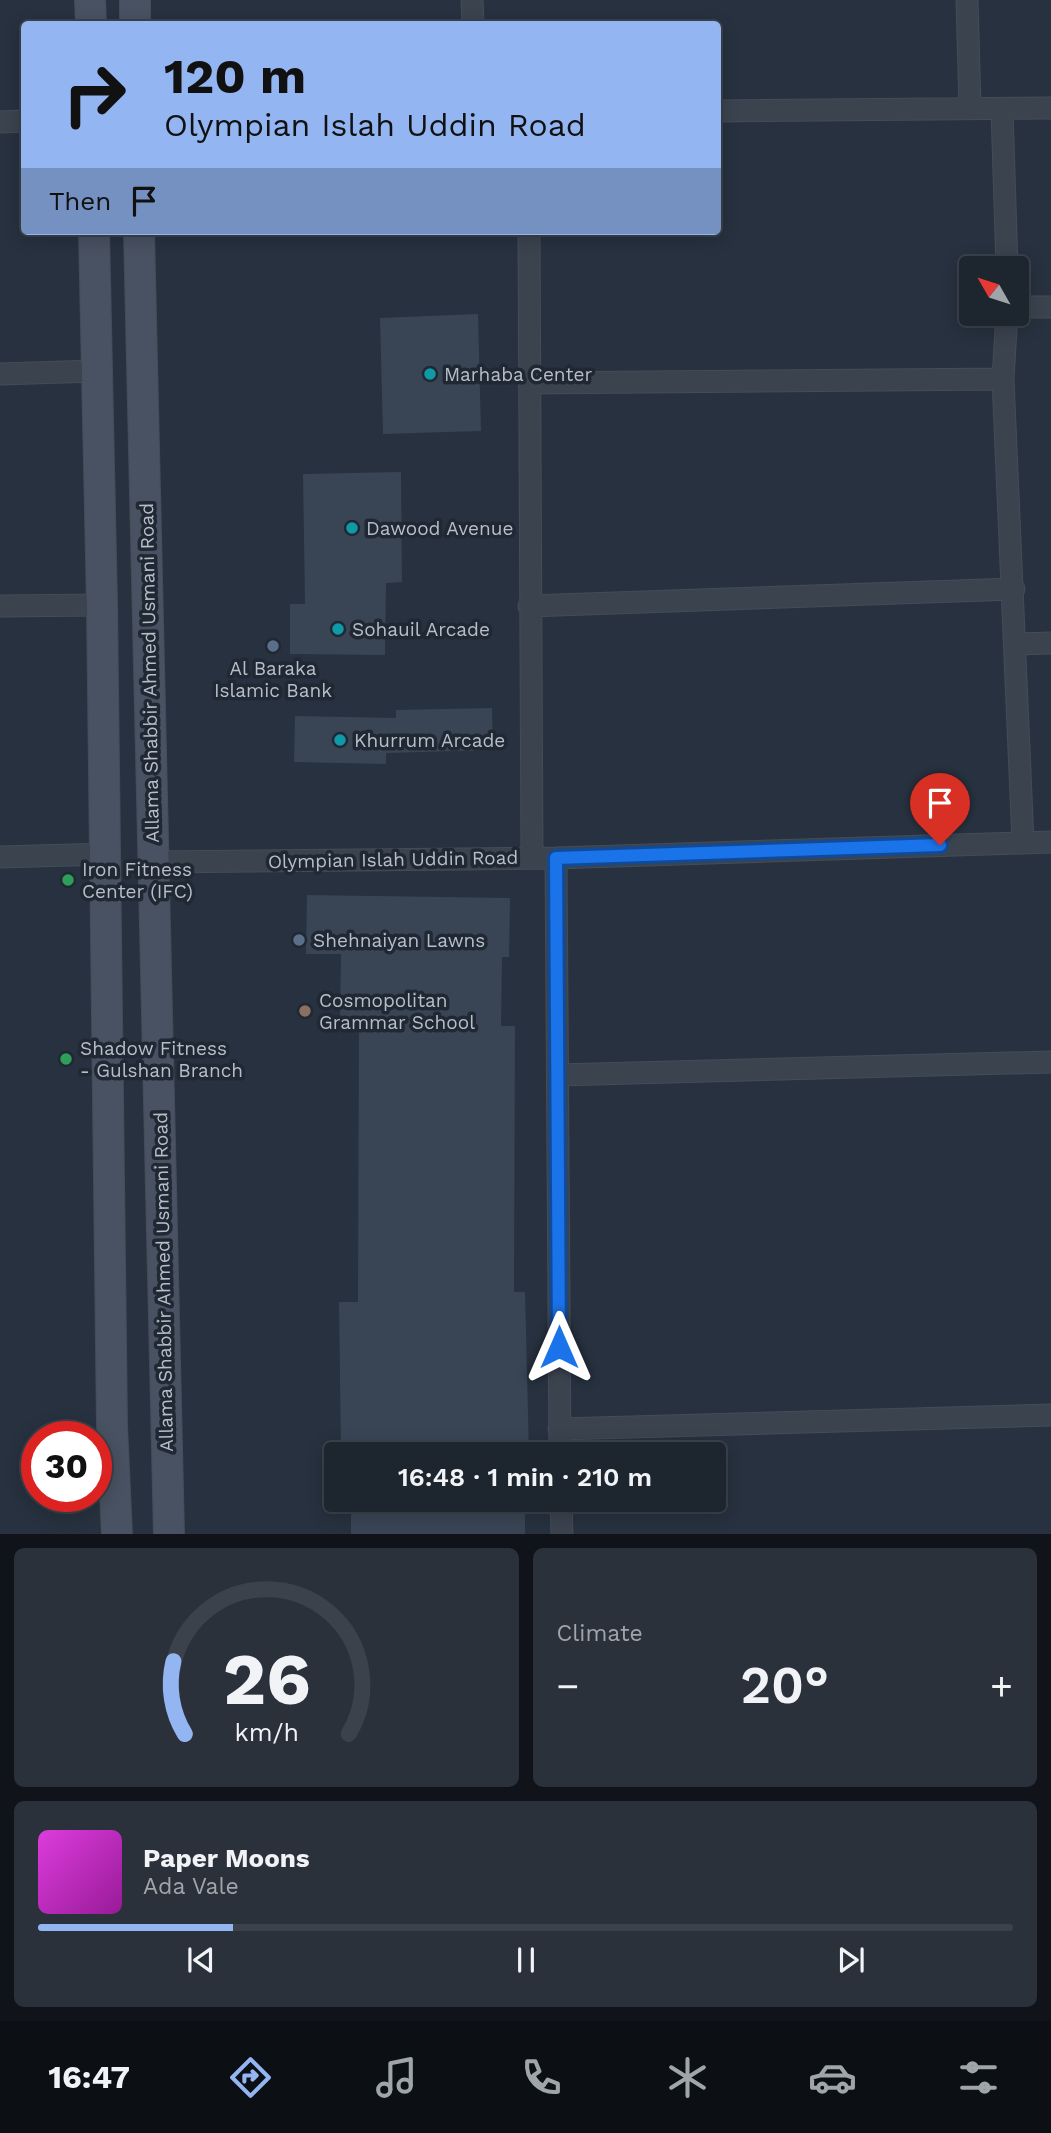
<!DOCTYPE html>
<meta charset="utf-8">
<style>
body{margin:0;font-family:"Work Sans",sans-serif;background:#2a313b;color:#f1f3f6;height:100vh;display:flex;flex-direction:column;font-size:26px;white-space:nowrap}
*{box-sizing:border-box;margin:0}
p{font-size:23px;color:#a0a5aa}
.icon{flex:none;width:38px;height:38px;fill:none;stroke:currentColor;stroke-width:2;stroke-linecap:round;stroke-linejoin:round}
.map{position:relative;height:1534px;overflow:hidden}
.side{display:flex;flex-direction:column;gap:14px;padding:14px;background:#10141a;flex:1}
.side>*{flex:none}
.guide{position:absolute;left:21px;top:21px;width:700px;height:214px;border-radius:7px;box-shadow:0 4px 18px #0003,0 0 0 2px #3b424b;background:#93b6f3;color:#111;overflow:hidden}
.needle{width:46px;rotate:309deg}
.buttons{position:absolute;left:959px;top:256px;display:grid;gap:14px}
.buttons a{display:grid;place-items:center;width:70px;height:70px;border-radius:7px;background:#1d252f;box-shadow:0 4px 18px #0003,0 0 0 2px #3b424b;font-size:35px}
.speed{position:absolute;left:21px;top:1421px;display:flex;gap:14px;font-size:35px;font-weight:700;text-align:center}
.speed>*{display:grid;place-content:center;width:91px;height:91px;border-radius:50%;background:#1d252f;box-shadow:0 4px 18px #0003,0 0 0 2px #3b424b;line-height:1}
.speed .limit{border:10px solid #d22;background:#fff;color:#111}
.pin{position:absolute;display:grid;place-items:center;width:60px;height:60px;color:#fff;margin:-72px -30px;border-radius:50% 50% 50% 0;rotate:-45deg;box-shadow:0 0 7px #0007}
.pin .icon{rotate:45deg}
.me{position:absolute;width:77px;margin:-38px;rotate:0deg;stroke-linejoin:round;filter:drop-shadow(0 0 5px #0008)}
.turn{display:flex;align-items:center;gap:24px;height:147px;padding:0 28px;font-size:32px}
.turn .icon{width:91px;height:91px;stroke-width:2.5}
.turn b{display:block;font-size:49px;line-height:60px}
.then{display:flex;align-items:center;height:66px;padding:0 28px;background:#0003;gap:14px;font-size:26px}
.big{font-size:52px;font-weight:600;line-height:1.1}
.side .card{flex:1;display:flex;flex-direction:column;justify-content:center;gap:10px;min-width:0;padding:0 24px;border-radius:10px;background:#2a313b}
.side .dial{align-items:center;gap:0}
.dial svg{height:182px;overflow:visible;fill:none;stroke:#3b424b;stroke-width:7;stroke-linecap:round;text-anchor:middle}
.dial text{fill:#f1f3f6;stroke:none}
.song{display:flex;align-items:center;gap:21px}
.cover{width:84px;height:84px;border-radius:10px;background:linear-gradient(135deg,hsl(300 70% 55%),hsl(300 70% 35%))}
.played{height:7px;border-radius:4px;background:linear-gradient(90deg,#93b6f3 20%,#3b424b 20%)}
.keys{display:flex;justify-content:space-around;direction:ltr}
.heat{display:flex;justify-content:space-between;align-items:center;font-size:38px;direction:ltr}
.side .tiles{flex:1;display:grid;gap:14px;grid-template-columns:1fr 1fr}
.card:last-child{grid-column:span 2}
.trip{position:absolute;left:324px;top:1442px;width:402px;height:70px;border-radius:7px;background:#1d252f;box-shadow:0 4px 18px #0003,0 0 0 2px #3b424b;font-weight:600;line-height:70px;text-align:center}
.dock{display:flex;height:112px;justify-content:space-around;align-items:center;background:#0c0f13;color:#a0a5aa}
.dock .icon{width:49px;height:49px}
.dock .selected{color:#93b6f3}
.dock b{font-size:32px;color:#f1f3f6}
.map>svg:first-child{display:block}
.building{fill:#394555}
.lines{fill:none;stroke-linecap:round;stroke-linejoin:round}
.street-casing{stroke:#444c58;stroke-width:23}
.secondary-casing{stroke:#444c58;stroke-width:32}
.street{stroke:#3b434f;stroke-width:21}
.secondary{stroke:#495262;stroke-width:30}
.route-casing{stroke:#114b97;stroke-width:18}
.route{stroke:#1a73e8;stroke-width:12}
.culture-dot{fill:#0f9aa8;stroke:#202834;stroke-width:2.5}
.service-dot{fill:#5c6f8a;stroke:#202834;stroke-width:2.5}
.leisure-dot{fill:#2e9e5b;stroke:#202834;stroke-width:2.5}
.education-dot{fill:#8d6e63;stroke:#202834;stroke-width:2.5}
.labels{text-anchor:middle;stroke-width:7;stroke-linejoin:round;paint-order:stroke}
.poi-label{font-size:19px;fill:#b7beca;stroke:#202834;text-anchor:start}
.street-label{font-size:19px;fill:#b7beca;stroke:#202834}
</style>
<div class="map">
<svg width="1051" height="1535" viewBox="0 0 1051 1535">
<rect width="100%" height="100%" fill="#27313f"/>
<path class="building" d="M478,314l3,117 -98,3 -3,-116z
M401,472l1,110 -16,1 -1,72 -95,-1v-50h15l-2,-130z
M492,708l1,42 -107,3v11l-92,-2 1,-46 101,2v-8z
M307,895l203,3 -1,59h-7l-1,69h14l-1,266h11l4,162h-188l-2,-152h19l1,-281 -19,-1 1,-66h-35z
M351,1500h174v35h-174z"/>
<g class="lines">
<defs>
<path id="street" d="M472,0l1,24
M967,0l3,107
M1002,110l5,158
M718,111l333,-3
M0,122l24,-1
M529,231l3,626
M1017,307h34
M1007,313l-4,66 20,463
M0,374l96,-3
M529,383l474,-4
M0,606l102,-1
M529,606l485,-17
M1017,644l34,-1
M0,857l106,-3
M556,858l4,596
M154,862l402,-4 495,-16
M558,1075l493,-13
M559,1429l492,-14
M561,1500l1,35"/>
<path id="secondary" d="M90,0l1,24
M135,0v24
M94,231l8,374 10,821 5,109
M139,231l30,1304"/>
</defs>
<use href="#street" class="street-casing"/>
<use href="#secondary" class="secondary-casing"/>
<use href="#street" class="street"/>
<use href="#secondary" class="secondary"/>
</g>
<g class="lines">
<defs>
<path id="route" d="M559,1347l-3,-489 384,-13"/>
</defs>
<use href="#route" class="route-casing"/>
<use href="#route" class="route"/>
</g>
<g class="culture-dot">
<circle cx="430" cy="374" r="7"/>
<circle cx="352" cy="528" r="7"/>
<circle cx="338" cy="629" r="7"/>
<circle cx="340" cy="740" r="7"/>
</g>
<g class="service-dot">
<circle cx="273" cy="646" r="7"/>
<circle cx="299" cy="940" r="7"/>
</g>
<g class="leisure-dot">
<circle cx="68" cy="880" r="7"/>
<circle cx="66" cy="1059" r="7"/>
</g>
<circle class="education-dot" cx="305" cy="1011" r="7"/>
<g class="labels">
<g class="poi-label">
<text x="444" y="381">Marhaba Center</text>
<text x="366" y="535">Dawood Avenue</text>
<text x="352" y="636">Sohauil Arcade</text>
<text x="273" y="675" text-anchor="middle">Al Baraka<tspan x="273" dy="22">Islamic Bank</tspan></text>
<text x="354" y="747">Khurrum Arcade</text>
<text x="82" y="876">Iron Fitness<tspan x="82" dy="22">Center (IFC)</tspan></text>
<text x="313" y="947">Shehnaiyan Lawns</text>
<text x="319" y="1007">Cosmopolitan<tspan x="319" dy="22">Grammar School</tspan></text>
<text x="80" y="1055">Shadow Fitness<tspan x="80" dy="22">- Gulshan Branch</tspan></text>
</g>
<g class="street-label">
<text transform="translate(149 673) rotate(-91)" y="7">Allama Shabbir Ahmed Usmani Road</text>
<text transform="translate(393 859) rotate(-1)" y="7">Olympian Islah Uddin Road</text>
<text transform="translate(163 1282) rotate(-91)" y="7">Allama Shabbir Ahmed Usmani Road</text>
</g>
</g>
</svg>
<div class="buttons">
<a><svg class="needle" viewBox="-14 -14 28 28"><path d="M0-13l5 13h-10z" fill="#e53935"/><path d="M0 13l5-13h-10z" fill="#a0a5aa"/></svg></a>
</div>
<div class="speed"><div class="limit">30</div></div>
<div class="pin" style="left:940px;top:845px;background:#d93025"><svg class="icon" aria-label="arrive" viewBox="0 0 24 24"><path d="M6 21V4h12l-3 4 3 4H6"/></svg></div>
<svg class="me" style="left:559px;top:1347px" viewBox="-20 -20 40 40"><path d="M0-17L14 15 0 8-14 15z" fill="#1a73e8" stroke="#fff" stroke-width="4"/></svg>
<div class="trip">16:48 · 1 min · 210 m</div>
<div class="guide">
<div class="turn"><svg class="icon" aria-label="right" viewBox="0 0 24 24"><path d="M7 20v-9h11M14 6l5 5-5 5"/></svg><div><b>120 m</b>Olympian Islah Uddin Road</div></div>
<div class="then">Then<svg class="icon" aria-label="arrive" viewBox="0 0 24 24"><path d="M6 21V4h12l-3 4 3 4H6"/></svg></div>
</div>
</div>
<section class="side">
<div class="tiles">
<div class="card dial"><svg viewBox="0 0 100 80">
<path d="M14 69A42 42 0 1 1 86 69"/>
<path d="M14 69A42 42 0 0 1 9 37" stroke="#93b6f3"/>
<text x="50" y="56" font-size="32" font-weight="700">26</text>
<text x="50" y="72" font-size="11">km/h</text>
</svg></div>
<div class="card"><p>Climate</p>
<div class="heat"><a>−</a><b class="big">20°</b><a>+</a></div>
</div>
<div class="card">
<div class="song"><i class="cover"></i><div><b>Paper Moons</b><p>Ada Vale</p></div></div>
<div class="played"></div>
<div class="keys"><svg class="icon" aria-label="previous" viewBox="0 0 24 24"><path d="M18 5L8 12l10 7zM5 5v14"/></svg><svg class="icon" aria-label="pause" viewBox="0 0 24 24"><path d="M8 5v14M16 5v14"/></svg><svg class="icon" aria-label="next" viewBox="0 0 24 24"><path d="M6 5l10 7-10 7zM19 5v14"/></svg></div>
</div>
</div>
</section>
<nav class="dock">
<b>16:47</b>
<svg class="icon selected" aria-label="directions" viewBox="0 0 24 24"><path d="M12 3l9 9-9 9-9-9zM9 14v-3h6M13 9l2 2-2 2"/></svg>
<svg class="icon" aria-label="music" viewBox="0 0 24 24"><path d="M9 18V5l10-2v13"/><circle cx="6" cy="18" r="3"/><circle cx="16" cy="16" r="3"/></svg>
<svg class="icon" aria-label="phone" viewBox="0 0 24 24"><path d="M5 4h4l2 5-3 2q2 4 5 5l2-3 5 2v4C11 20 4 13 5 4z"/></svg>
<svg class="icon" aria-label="climate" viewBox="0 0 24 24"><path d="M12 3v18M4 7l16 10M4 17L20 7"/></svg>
<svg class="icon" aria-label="car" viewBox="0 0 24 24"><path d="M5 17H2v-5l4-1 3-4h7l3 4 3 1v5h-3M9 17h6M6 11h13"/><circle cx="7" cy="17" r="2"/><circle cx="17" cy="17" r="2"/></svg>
<svg class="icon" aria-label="filters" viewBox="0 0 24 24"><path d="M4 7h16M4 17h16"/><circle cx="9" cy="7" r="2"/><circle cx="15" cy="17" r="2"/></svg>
</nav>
